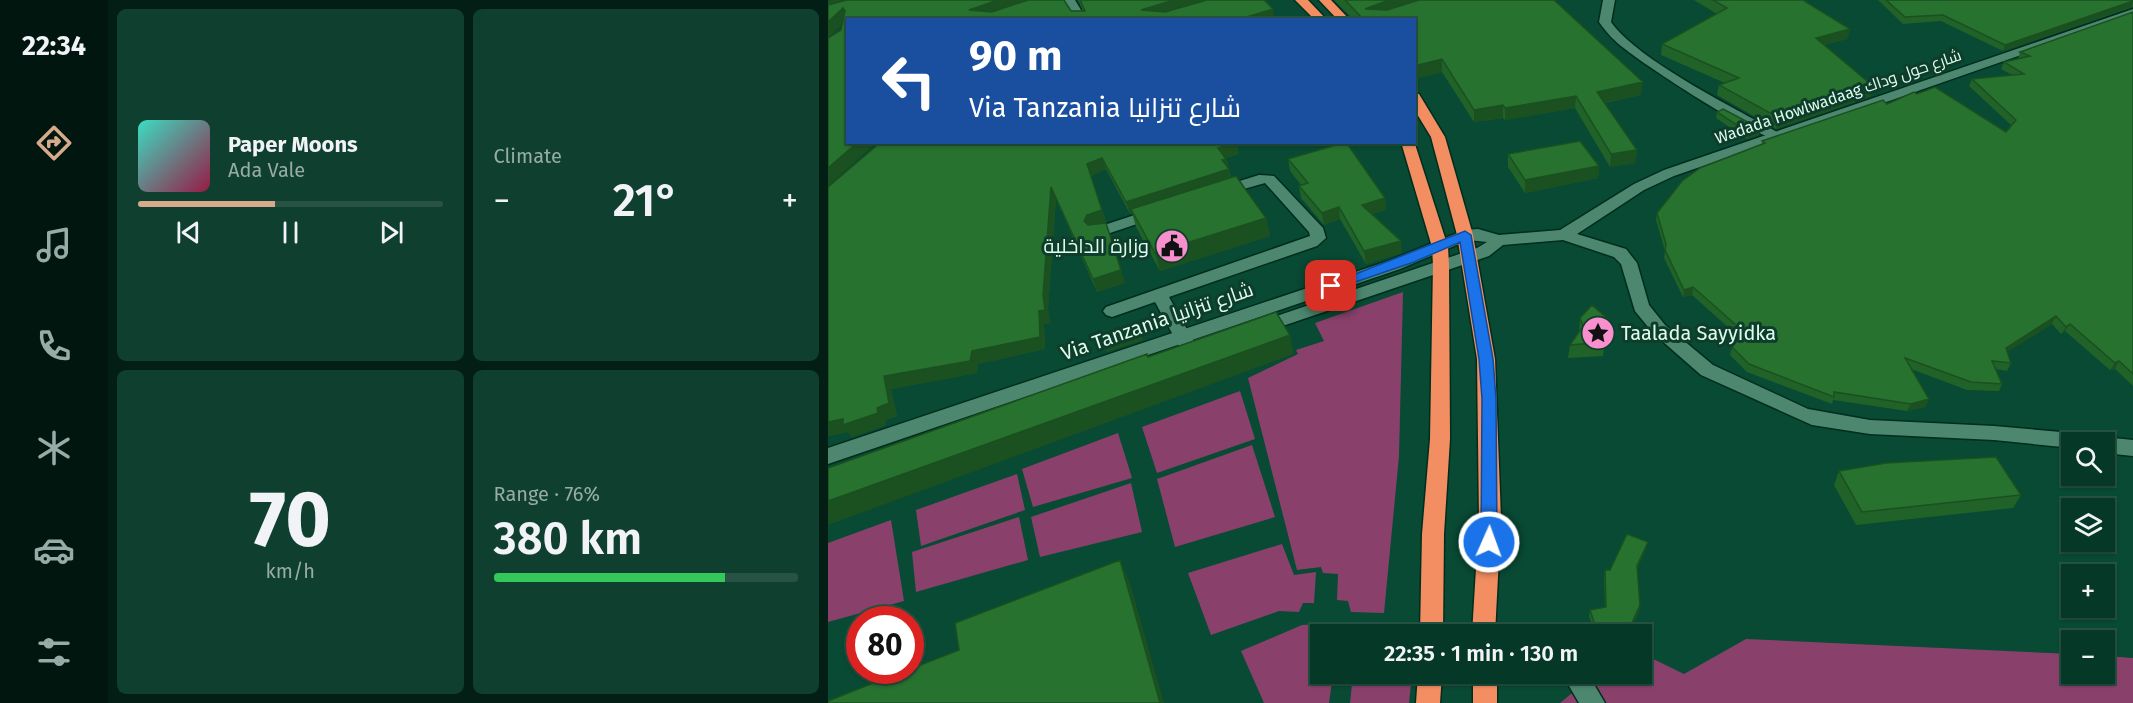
<!DOCTYPE html>
<meta charset="utf-8">
<style>
body{margin:0;font-family:"Fira Sans",Cairo,sans-serif;background:#0f3f2f;color:#f1f3f6;height:100vh;display:flex;flex-direction:column;font-size:22px;white-space:nowrap}
*{box-sizing:border-box;margin:0}
p{font-size:20px;color:#98aca7}
.icon{flex:none;width:33px;height:33px;fill:none;stroke:currentColor;stroke-width:2;stroke-linecap:round;stroke-linejoin:round}
.map{position:relative;flex:1;overflow:hidden}
.drawer{display:flex;flex-direction:column;gap:9px;padding:9px;background:#031f15;width:720px}
.drawer>*{flex:none}
.top-card{position:absolute;left:18px;top:18px;width:570px;height:126px;border-radius:0px;box-shadow:0 2px 4px #0004,0 0 0 2px #275244;background:#1a4fa0;color:#fff;overflow:hidden}
.buttons{position:absolute;left:1233px;top:432px;display:grid;gap:12px}
.buttons a{display:grid;place-items:center;width:54px;height:54px;border-radius:0px;background:#063827;box-shadow:0 2px 4px #0004,0 0 0 2px #275244;font-size:30px}
.speed{position:absolute;left:18px;top:606px;display:flex;gap:12px;font-size:30px;font-weight:700;text-align:center}
.speed>*{display:grid;place-content:center;width:78px;height:78px;border-radius:50%;background:#063827;box-shadow:0 2px 4px #0004,0 0 0 2px #275244;line-height:1}
.speed .limit{border:9px solid #d22;background:#fff;color:#111}
.pin{position:absolute;display:grid;place-items:center;width:51px;height:51px;color:#fff;margin:-26px;border-radius:12px;box-shadow:0 3px 9px #0006}
.me{position:absolute;width:66px;margin:-33px;rotate:2deg;stroke-linejoin:round;filter:drop-shadow(0 0 4px #0008)}
.turn{display:flex;align-items:center;gap:21px;height:126px;padding:0 24px;font-size:27px}
.turn .icon{width:78px;height:78px;stroke-width:2.5}
.turn b{display:block;font-size:42px;line-height:51px}
.big{font-size:45px;font-weight:600;line-height:1.1}
.drawer .card{flex:1;display:flex;flex-direction:column;justify-content:center;gap:9px;min-width:0;padding:0 21px;border-radius:9px;background:#0f3f2f}
.drawer .dial{align-items:center;gap:0}
.dial b{font-size:78px;line-height:1}
.song{display:flex;align-items:center;gap:18px}
.cover{width:72px;height:72px;border-radius:9px;background:linear-gradient(135deg,hsl(170 70% 55%),hsl(340 70% 35%))}
.played{height:6px;border-radius:3px;background:linear-gradient(90deg,#d6ab8b 45%,#275244 45%)}
.keys{display:flex;justify-content:space-around;direction:ltr}
.heat{display:flex;justify-content:space-between;align-items:center;font-size:33px;direction:ltr}
.charge{height:9px;border-radius:4px;background:linear-gradient(90deg,#34c759 76%,#275244 0)}
.drawer .tiles{flex:1;display:grid;gap:9px;grid-template-columns:repeat(2,1fr)}
.trip{position:absolute;left:482px;top:624px;width:342px;height:60px;border-radius:0px;background:#063827;box-shadow:0 2px 4px #0004,0 0 0 2px #275244;font-weight:600;line-height:60px;text-align:center}
main{display:flex;flex:1;min-height:0}
.menu{display:flex;flex-direction:column;width:108px;justify-content:space-around;align-items:center;background:#021610;color:#98aca7}
.menu .icon{width:42px;height:42px}
.menu .active{color:#d6ab8b}
.menu b{font-size:27px;color:#f1f3f6}
.map>svg:first-child{display:block}
.green{fill:#89416c}
.lines{fill:none;stroke-linecap:round;stroke-linejoin:round}
.lane-casing{stroke:#002d1e;stroke-width:3}
.street-casing{stroke:#002d1e;stroke-width:3}
.secondary-casing{stroke:#002d1e;stroke-width:3}
.highway-casing{stroke:#002d1e;stroke-width:3}
.lane{fill:#4d876f;fill-rule:evenodd}
.street{fill:#4d876f;fill-rule:evenodd}
.secondary{fill:#4d876f;fill-rule:evenodd}
.highway{fill:#f28e61;fill-rule:evenodd}
.wall{fill:#216228}
.shaded-wall{fill:#1b5020}
.building{fill:#26722e;stroke:#1b5020;stroke-width:1.5}
.route{fill:#1a73e8;stroke:#114b97;stroke-width:1.5}
.labels{text-anchor:middle;stroke-width:6;stroke-linejoin:round;paint-order:stroke}
.far-street-label{font-size:16px;fill:#dffdee;stroke:#0f3d2c}
.poi-label{font-size:20px;fill:#dffdee;stroke:#0f3d2c;text-anchor:end}
.street-label{font-size:20px;fill:#dffdee;stroke:#0f3d2c}
</style>
<main>
<nav class="menu">
<b>22:34</b>
<svg class="icon active" aria-label="directions" viewBox="0 0 24 24"><path d="M12 3l9 9-9 9-9-9zM9 14v-3h6M13 9l2 2-2 2"/></svg>
<svg class="icon" aria-label="music" viewBox="0 0 24 24"><path d="M9 18V5l10-2v13"/><circle cx="6" cy="18" r="3"/><circle cx="16" cy="16" r="3"/></svg>
<svg class="icon" aria-label="phone" viewBox="0 0 24 24"><path d="M5 4h4l2 5-3 2q2 4 5 5l2-3 5 2v4C11 20 4 13 5 4z"/></svg>
<svg class="icon" aria-label="climate" viewBox="0 0 24 24"><path d="M12 3v18M4 7l16 10M4 17L20 7"/></svg>
<svg class="icon" aria-label="car" viewBox="0 0 24 24"><path d="M5 17H2v-5l4-1 3-4h7l3 4 3 1v5h-3M9 17h6M6 11h13"/><circle cx="7" cy="17" r="2"/><circle cx="17" cy="17" r="2"/></svg>
<svg class="icon" aria-label="filters" viewBox="0 0 24 24"><path d="M4 7h16M4 17h16"/><circle cx="9" cy="7" r="2"/><circle cx="15" cy="17" r="2"/></svg>
</nav>
<section class="drawer">
<div class="tiles">
<div class="card">
<div class="song"><i class="cover"></i><div><b>Paper Moons</b><p>Ada Vale</p></div></div>
<div class="played"></div>
<div class="keys"><svg class="icon" aria-label="previous" viewBox="0 0 24 24"><path d="M18 5L8 12l10 7zM5 5v14"/></svg><svg class="icon" aria-label="pause" viewBox="0 0 24 24"><path d="M8 5v14M16 5v14"/></svg><svg class="icon" aria-label="next" viewBox="0 0 24 24"><path d="M6 5l10 7-10 7zM19 5v14"/></svg></div>
</div>
<div class="card"><p>Climate</p>
<div class="heat"><a>−</a><b class="big">21°</b><a>+</a></div>
</div>
<div class="card dial"><b>70</b><p>km/h</p></div>
<div class="card"><p>Range · 76%</p><b class="big">380 km</b><div class="charge"></div></div>
</div>
</section>
<div class="map">
<svg width="1305" height="703" viewBox="0 0 1305 703">
<rect width="100%" height="100%" fill="#084a34"/>
<path class="green" d="M575,292l-4,164 -15,157 -33,-1 -3,-11 -11,-1 1,-26 -15,-1 -2,-6 -24,3 -49,-192 50,-24 -2,-4 28,-9 -9,-18z
M412,391l15,48 -98,34 -15,-46z
M290,433l14,45 -99,29 -11,-38z
M424,445l23,72 -100,30 -18,-68z
M189,474l8,36 -104,36 -5,-36z
M303,483l11,49 -102,25 -9,-40z
M191,517l9,43 -112,32 -4,-40z
M63,520l13,81 -76,21v-79z
M454,544l12,31 22,-3 -2,31h-11l-4,9 -20,-1 -68,24 -23,-62z
M588,622l-1,12h-44l1,-10z
M496,624l-4,10v40h13l-4,29h-65l-23,-52 61,-26z
M918,639l325,15 1,20h32l1,-18 28,2v45h-573l35,-29h46v-21l43,21z
M525,674h59l-3,29h-59z"/>
<g class="lines">
<defs>
<path id="lane" d="M431,175l15,1 49,52 3,10 -9,8 -148,51 30,54 -3,4h-12l-29,-53 -43,15 -6,-2 -3,-4 3,-4 204,-71 -1,-4 -44,-49 -46,13 -7,-4 2,-3z
M328,208l8,5 -3,3 -63,21 -8,-5 2,-3z
M734,674h26l17,29h-26z"/>
<path id="street" d="M235,0h12l12,20h-11z
M775,0h12l-4,22c28,39 122,85 166,110v6c-16,4 -134,-74 -152,-89 -11,-8 -18,-16 -26,-27z"/>
<path id="secondary" d="M1305,9v7l-459,160 -30,14 -67,44 49,15 11,14 12,42 16,20 48,40 95,44 62,11 124,6 90,8 7,3 3,5h-22v6l-78,-8 -124,-6 -58,-9 -111,-50 -48,-42 -18,-22 -14,-47 -7,-7 -51,-17 -60,5 -14,11 -224,76 -6,2 -9,-6 3,-4 224,-76 10,-6 -19,-2 -68,29 -572,195v-16l560,-187 77,-31 13,-1 21,6 61,-5 74,-46 30,-14z
M1276,437l29,3v16l-29,-3v-11h-9z"/>
<path id="highway" d="M467,0h13l19,20h-12z
M491,0h12l19,20h-12z
M586,93l5,1 26,43 28,98 22,124 6,160 -6,115h-23l7,-115 -2,-160 -20,-124 -26,-98 -17,-28z
M586,141l34,106 1,18 1,174 -6,95 -1,100h-23l2,-100 8,-95 3,-174 -1,-18 -31,-105z
M590,674h24l-2,29h-24z
M645,674h24v29h-24z"/>
</defs>
<use href="#lane" class="lane-casing"/>
<use href="#street" class="street-casing"/>
<use href="#secondary" class="secondary-casing"/>
<use href="#highway" class="highway-casing"/>
<use href="#lane" class="lane"/>
<use href="#street" class="street"/>
<use href="#secondary" class="secondary"/>
<use href="#highway" class="highway"/>
</g>
<path class="wall" d="M0,0l255,11 -5,-11h186l10,19 -433,11 1,-6 -14,14z
M506,0h220l87,95 -37,8 33,47 -2,13 -25,4 -35,-59 -70,12 -2,-2 -29,4 -32,-50 -28,7v-59h-60z
M866,0h109l47,29 -3,10 -23,6 49,41 -3,11 -94,32 -59,-34 2,-10 6,-2 -64,-28 1,-11 55,-30z
M1050,0h255v7l-130,44 -62,-30 -38,3z
M1305,12v374l-18,-17 -5,1 -45,-39 -4,3 -9,-10 -45,28 4,11 -4,8 -11,-2 6,15 -3,7 -32,-1 -56,-21 18,30 -4,8 -18,4 -74,-11 -1,4 -85,-32 -17,-17 2,-8 8,-9 -48,-43 -9,2 -19,-39 1,-7 -9,-31 1,-7 105,-69v-3l155,-47 89,38 5,-7 -42,-39 3,-7 40,-4 -11,-6 3,-7 15,-3h-1l2,-7z
M889,112l44,17 -2,6 -12,4 -31,-21z
M53,142l358,12 -13,4 5,20 35,40 4,18 -110,35 -24,-44 -4,-14 -2,1 -24,-45 -15,7 15,46 -6,2 25,59 -28,9 -41,-93 -8,109 2,15 -6,1 1,25 -67,15 -1,9 -86,16 6,27 -12,4 1,5 -34,12 -4,-5 -20,4v-249z
M680,154l91,12 -1,12 -73,15 -17,-26z
M460,159l97,39 1,12 -14,4 30,39 -36,11 -26,-45 -16,6 -23,-27 -2,-12 2,-1 -11,-14z
M752,318l27,15 -4,23 -35,2 2,-13 9,-14z
M1011,471l182,24 -8,13 -157,17 -22,-40z
M818,549l-9,20 3,36 -1,7 -10,22h-34l-6,-18 1,-6 15,-3 -1,-30 1,-7h5z"/>
<path class="shaded-wall" d="M0,0h29l-29,7z
M170,0h35l-58,20 -6,-10z
M346,0h37l-65,20 -5,-10z
M561,0h33l-54,20 -3,-11z
M1305,1l-1,6 -129,44 2,-6z
M15,8l5,11 -20,19v-16z
M445,9l1,10 -1,1h-36z
M1022,29l-3,10 -34,9 3,-10z
M614,59v13l-28,7v-13z
M815,82l-2,13 -45,9 1,-12z
M1045,86l-3,11 -94,32 3,-11z
M748,96l-1,12 -70,12v-12z
M675,105v13l-29,4v-12z
M933,129l-2,6 -12,4 2,-6z
M30,142h19l-49,44v-18z
M409,143l2,11 -18,5 -3,-11z
M809,150l-2,13 -25,4 1,-13z
M274,158l4,11 -15,7 15,46 -15,5 -3,6 -4,-12 3,-57z
M398,159l5,22 -100,28 1,4 -2,1 -4,-12z
M771,166l-1,12 -73,15v-13z
M223,187l5,12 -8,109 2,15 -6,1 1,25 -67,15 -1,9 -86,16 6,27 -12,4 1,5 -34,12 -4,-5 -20,4v-14l49,-14 7,-32 88,-25 71,-56z
M557,198l1,12 -23,7 -1,-12z
M511,207l1,12 -16,6 -2,-12z
M438,218l4,18 -110,35 -5,-18z
M278,223l19,60 -28,9 -4,-13z
M573,241l1,12 -36,11 -2,-13z
M865,287l-1,8 -9,2 1,-7z
M1228,316l-4,8 -50,31 4,-7z
M781,320l-2,13 -4,23 1,-14z
M1242,324l-5,7 -4,3 5,-7z
M313,334l2,6 -36,12 -3,-6z
M462,335l4,19 -466,171v-24z
M1291,361l-4,8 -5,1 5,-7z
M1101,399l-4,8 -18,4 4,-7z
M820,542l-2,7 -10,24 1,-7z
M292,560l10,23 34,120h-4z
M812,605l-1,7 -10,22h-2z"/>
<path class="building" d="M19,0h151l-29,10 23,2 36,-12h36l7,11h14l-5,-11h94l-33,10 24,2 42,-12h57l9,9 -36,11h-389v122h10l-30,26v-130l13,-8 4,-19 -2,-3 -15,14v-17z
M517,0h44l-24,9 22,1 32,-10h135l89,82 -46,10 40,58 -26,4 -35,-58 -71,12 -2,-3 -29,5 -32,-51 -28,7v-46h-50z
M885,0h90l47,29 -34,9 57,48 -94,32 -60,-33 20,-7 -77,-34 65,-36z
M1058,0h247v1l-128,44 -62,-30 -38,2z
M1305,12v362l-14,-13 -4,2 -45,-39 -4,3 -10,-11 -50,32 5,15 -19,-2 10,23 -31,-2 -66,-24 24,41 -18,5 -77,-12v5l-85,-33 -17,-17 12,-15 -51,-45 -9,3 -19,-40 1,-6 -9,-31 25,-32 18,-13 65,-25 -3,-2 121,-41 4,4 27,-12 3,2 18,-7 71,45 10,-12 -44,-41 52,-5 -20,-12 26,-6 -10,-4z
M895,109l38,20 -12,4 -32,-21z
M752,141l19,25 -74,14 -17,-26z
M53,142h356v1l-19,5 8,11 -4,1 7,9 -103,33 -24,-44 -15,6 15,46 -15,5 -3,6 4,4 18,-2 15,47 -28,9 -42,-92 -8,108 2,15 -6,1 1,26 -68,14 -2,10 -86,15 5,27 -12,5 1,5 -35,12v-6l-15,3v-235z
M518,142l39,56 -23,7 39,36 -37,10 -25,-44 -17,6 -23,-27 9,-3 -20,-24z
M408,176l30,42 -111,35 -24,-44z
M764,305l17,15 -5,22 -34,3 13,-19 -3,-8z
M448,312l14,23 -462,166v-33l319,-114 1,3z
M312,331l1,3 -37,12 -1,-4z
M1168,457l25,38 -159,17 -23,-41 47,-8z
M799,534l21,8 -11,24 3,39 -13,29h-17l-14,-6 -6,-18 16,-3 -1,-37h5z
M292,560l40,143h-332v-2l78,-31h4v-1l49,-19 -4,-27z"/>
<path class="route" d="M637,231l6,4 22,124 3,40 1,143 -2,5h-12l-2,-5 1,-143 -3,-40 -19,-117 -46,20 -79,27 -4,1 -6,-4z"/>
<defs>
<symbol id="civic-disc" viewBox="-11 -11 22 22"><circle r="9.5" fill="#f890cd" stroke="#0f3d2c"/><path d="M-.6-6.5H3V-4.5H.6V-3L4-1V1h2V6H-6V1h2V-1L-.6-3ZM-1.2 2.5V6h2.4V2.5Z" fill="#111"/></symbol>
<symbol id="sight-disc" viewBox="-11 -11 22 22"><circle r="9.5" fill="#f890cd" stroke="#0f3d2c"/><path d="M0-6L1.8-2.2L6-1.7L2.9 1.2L3.7 5.4L0 3.3L-3.7 5.4L-2.9 1.2L-6-1.7L-1.8-2.2Z" fill="#111"/></symbol>
</defs>
<g fill-rule="evenodd">
<use href="#civic-disc" x="325" y="227" width="38" height="38"/>
<use href="#sight-disc" x="751" y="314" width="38" height="38"/>
</g>
<g class="labels">
<g class="far-street-label">
<text transform="translate(1010 96) rotate(-19)" y="6">Wadada Howlwadaag شارع حول وداك</text>
</g>
<g class="poi-label">
<text x="321" y="253">وزارة الداخلية</text>
<text x="793" y="340" text-anchor="start">Taalada Sayyidka</text>
</g>
<g class="street-label">
<text transform="translate(329 321) rotate(-19)" y="7">Via Tanzania شارع تنزانيا</text>
</g>
</g>
</svg>
<div class="buttons">
<a><svg class="icon" aria-label="search" viewBox="0 0 24 24"><circle cx="10" cy="10" r="6"/><path d="M15 15l6 6"/></svg></a>
<a><svg class="icon" aria-label="layers" viewBox="0 0 24 24"><path d="M12 4l9 5-9 5-9-5zM3 14l9 5 9-5"/></svg></a>
<a>+</a>
<a>−</a>
</div>
<div class="speed"><div class="limit">80</div></div>
<div class="pin" style="left:503px;top:286px;background:#d93025"><svg class="icon" aria-label="arrive" viewBox="0 0 24 24"><path d="M6 21V4h12l-3 4 3 4H6"/></svg></div>
<svg class="me" style="left:661px;top:542px" viewBox="-20 -20 40 40"><circle r="17" fill="#1a73e8" stroke="#fff" stroke-width="3"/><path d="M0-11L8 9 0 5-8 9z" fill="#fff"/></svg>
<div class="trip">22:35 · 1 min · 130 m</div>
<div class="top-card">
<div class="turn"><svg class="icon" aria-label="left" viewBox="0 0 24 24"><path d="M17 20v-9H6M10 6l-5 5 5 5"/></svg><div><b>90 m</b>Via Tanzania شارع تنزانيا</div></div>
</div>
</div>
</main>
